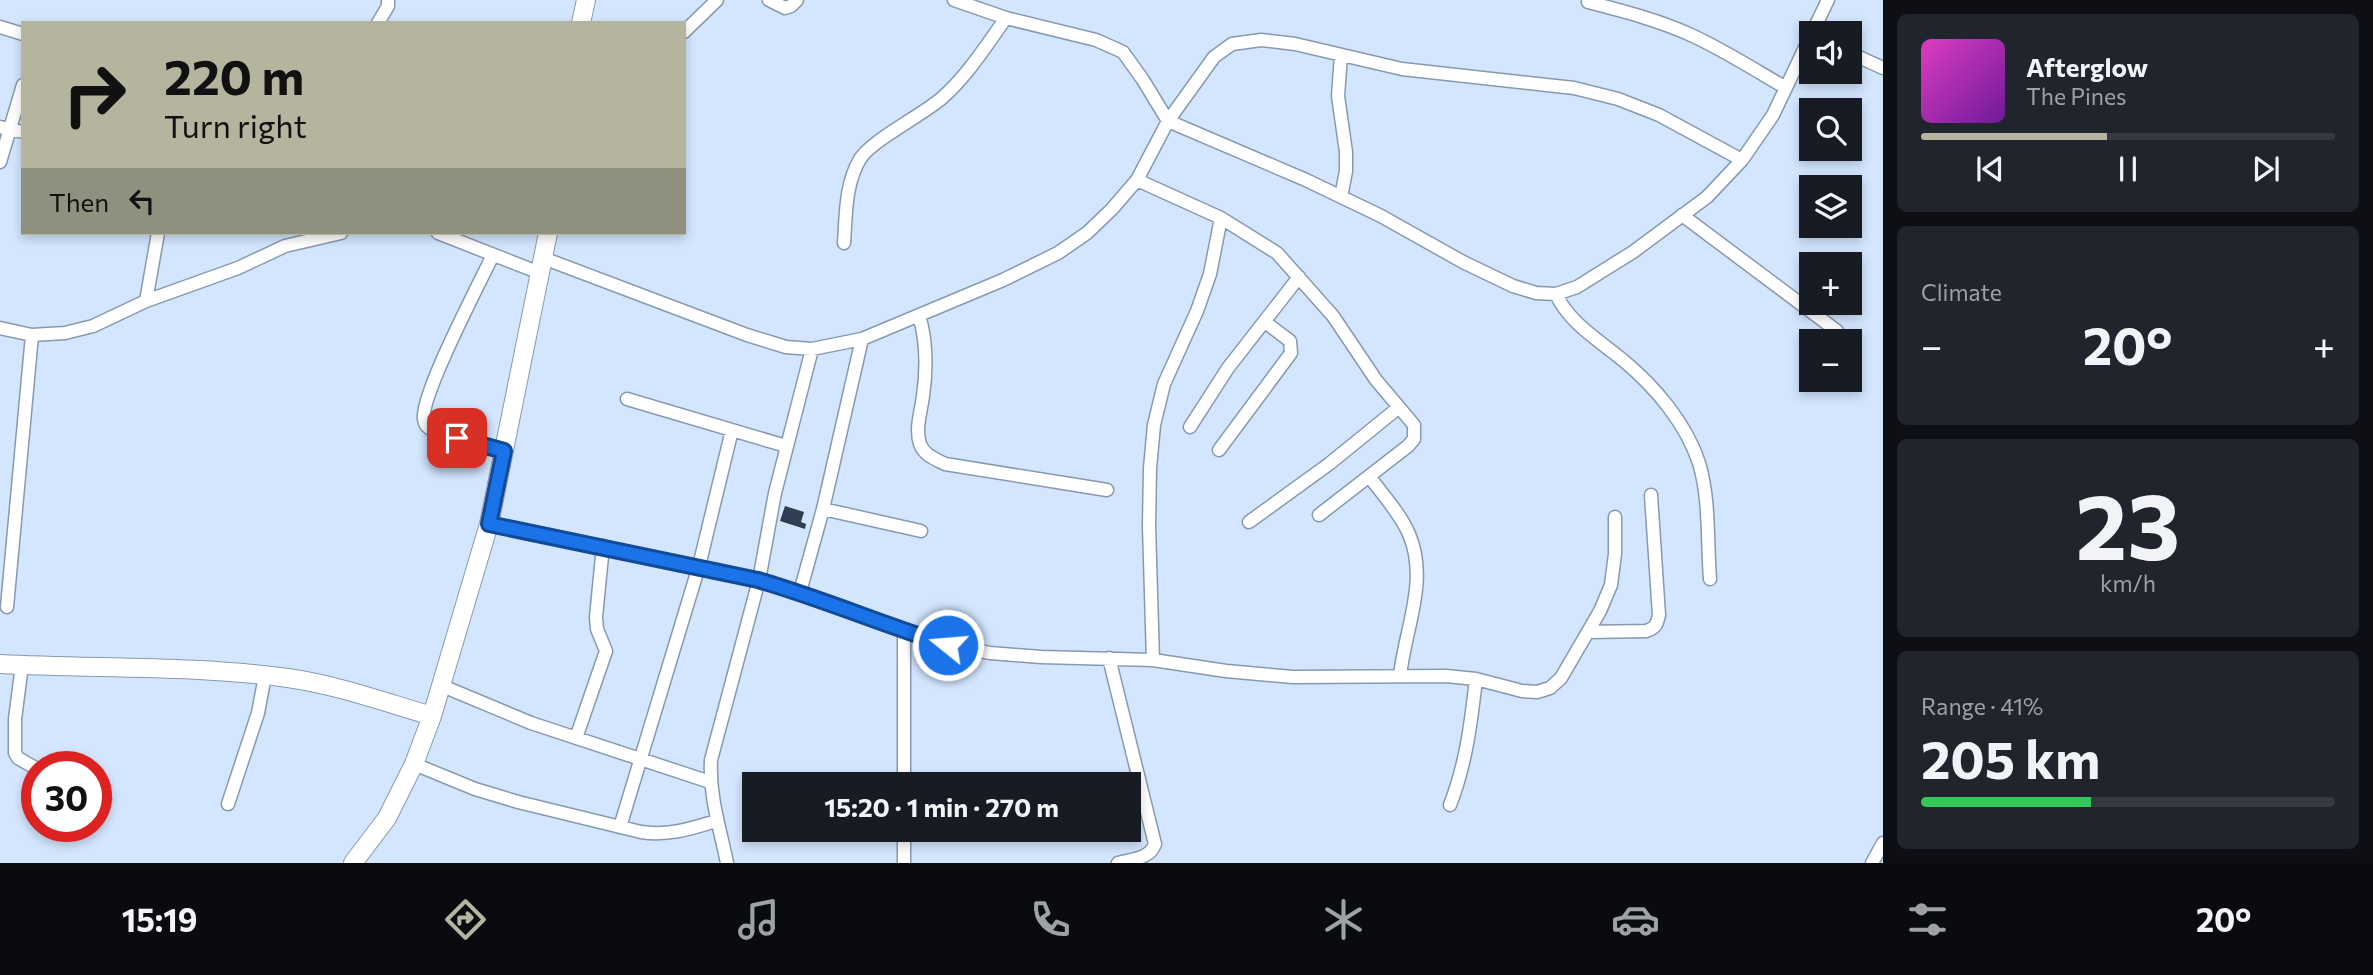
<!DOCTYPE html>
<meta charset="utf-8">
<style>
body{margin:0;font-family:Commissioner,sans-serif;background:#20242c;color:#f1f3f6;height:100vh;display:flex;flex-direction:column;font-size:26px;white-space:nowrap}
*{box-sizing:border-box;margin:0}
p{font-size:23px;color:#9ea1a6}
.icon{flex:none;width:38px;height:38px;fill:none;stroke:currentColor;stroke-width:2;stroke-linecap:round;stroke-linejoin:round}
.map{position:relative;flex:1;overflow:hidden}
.panel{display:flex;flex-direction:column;gap:14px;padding:14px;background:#0d0f14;width:490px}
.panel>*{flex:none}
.guide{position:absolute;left:21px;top:21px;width:665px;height:214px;border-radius:0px;box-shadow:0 4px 10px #0003;background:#b5b49e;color:#111;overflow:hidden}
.controls{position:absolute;left:1799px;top:21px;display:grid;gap:14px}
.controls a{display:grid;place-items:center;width:63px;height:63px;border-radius:0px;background:#171b24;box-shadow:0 4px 10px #0003;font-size:35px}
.speed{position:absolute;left:21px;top:751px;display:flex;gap:14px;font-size:35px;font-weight:700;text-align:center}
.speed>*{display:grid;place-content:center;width:91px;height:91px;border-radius:50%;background:#171b24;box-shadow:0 4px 10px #0003;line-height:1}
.speed .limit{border:10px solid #d22;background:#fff;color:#111}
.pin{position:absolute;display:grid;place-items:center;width:60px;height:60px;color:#fff;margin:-30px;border-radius:14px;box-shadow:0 4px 10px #0006}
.me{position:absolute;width:77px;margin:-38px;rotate:287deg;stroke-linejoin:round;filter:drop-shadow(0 0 5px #0008)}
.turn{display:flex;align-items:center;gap:24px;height:147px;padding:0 28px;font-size:32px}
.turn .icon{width:91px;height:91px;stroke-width:2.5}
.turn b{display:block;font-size:49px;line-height:60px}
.then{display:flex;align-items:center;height:66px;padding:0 28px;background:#0003;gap:14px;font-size:26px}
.big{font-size:52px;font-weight:700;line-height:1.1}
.panel .tile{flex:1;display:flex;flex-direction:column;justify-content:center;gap:10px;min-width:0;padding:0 24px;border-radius:10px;background:#20242c}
.panel .dial{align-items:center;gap:0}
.dial b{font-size:91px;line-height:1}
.song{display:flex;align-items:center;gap:21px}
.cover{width:84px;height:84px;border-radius:10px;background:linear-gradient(135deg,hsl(310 70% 55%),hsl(280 70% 35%))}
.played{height:7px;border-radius:4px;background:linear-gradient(90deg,#b5b49e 45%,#363941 45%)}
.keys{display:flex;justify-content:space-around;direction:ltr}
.heat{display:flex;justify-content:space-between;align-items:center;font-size:38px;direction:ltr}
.charge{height:10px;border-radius:5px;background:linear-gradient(90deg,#34c759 41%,#363941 0)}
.trip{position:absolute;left:742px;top:772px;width:399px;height:70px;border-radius:0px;background:#171b24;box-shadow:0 4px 10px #0003;font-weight:700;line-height:70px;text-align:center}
.tabs{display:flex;height:112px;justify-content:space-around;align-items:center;background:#090b0e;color:#9ea1a6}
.tabs .icon{width:49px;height:49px}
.tabs .active{color:#b5b49e}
.tabs b{font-size:32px;color:#f1f3f6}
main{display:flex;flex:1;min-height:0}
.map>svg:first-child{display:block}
.building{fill:#2f3e51}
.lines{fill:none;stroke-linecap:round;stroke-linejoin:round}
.street-casing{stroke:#8799af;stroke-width:15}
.secondary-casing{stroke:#8799af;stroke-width:20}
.street{stroke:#fff;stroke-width:12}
.secondary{stroke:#fff;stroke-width:18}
.route-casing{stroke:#114b97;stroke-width:18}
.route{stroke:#1a73e8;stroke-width:12}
</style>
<main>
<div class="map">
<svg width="1883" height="863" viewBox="0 0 1883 863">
<rect width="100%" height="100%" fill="#d3e6fe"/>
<path class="building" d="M785,506l19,6 -3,10 5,2 -1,5 -25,-8z"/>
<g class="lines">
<defs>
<path id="street" d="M769,0l16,8 6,-2 6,-6
M954,0l52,18 90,22 27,12 20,28 25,41 46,-64 18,-13 29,-4 34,4 107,25 172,19 44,11 41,16 83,45
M1588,2c35,9 70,18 103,33 33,15 64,35 95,53
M378,23l10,-17v-6
M0,27l23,7
M684,32l33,-32
M1812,33l16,-33
M1850,53l33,15
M0,127l23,5
M0,162l23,-77
M1137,180l84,38 56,35 56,63 43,64 38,45v14l-6,7 -89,69
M1341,197l5,-26v-19l-8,-56 3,-41
M1682,215l155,116
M438,233l102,40
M844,243c2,-28 1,-59 16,-84 12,-19 61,-43 82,-61 25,-22 44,-52 64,-80
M493,255c-13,27 -73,141 -69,164 1,7 4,9 10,12l70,20
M543,258l204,77 39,12 26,2 50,-10 141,-59 55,-27 29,-20 25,-24 25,-29 31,-59 138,59 75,36 82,46 50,24 23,7 20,1 21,-7 56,-35 74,-55 35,-37 31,-45 38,-80
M1556,294c13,29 44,47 68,67 31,26 62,62 75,102 11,36 8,79 11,116
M146,301l12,-68
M919,315c8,27 8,53 4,81 -2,16 -8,32 -3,48 4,11 15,15 25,20l162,26
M0,328l32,7 33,-2 28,-7 53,-25 92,-33 47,-22 56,-13
M627,399l159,47
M1190,427l38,-59 71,-91
M1219,450l72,-97 -1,-12 -25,-19
M1369,476c13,18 31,37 40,58 20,47 -4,94 -9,142
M823,509l98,22
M1249,522l80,-58 69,-56
M489,524l270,56 41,12 104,39 44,14 42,8 51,4 112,3 73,11 67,6 153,-1 30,3 46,12 15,1 13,-4 11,-10 39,-67 11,-26 4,-31v-37
M800,592l23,-83 39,-170
M7,607l25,-272
M904,631v153
M1588,632l58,-1c10,-3 11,-7 13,-16l-8,-120
M1109,658l46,186c-5,15 -23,15 -37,19
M1153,660l-4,-134 1,-58 4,-43 10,-41 33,-73 13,-37 11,-56
M22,665l-7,54v34l3,5 19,11
M440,685l91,38 179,59
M576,738l30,-87 -9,-22 -1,-12 7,-71
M414,764l61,25 43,13 123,30c27,4 49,-3 75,-11
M96,797l9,2
M228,804l30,-91 7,-37
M1450,805c16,-41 21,-82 26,-126
M620,827l79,-261 33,-136
M904,830v33
M727,863c-7,-35 -18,-67 -16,-103l48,-180 16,-87 37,-144
M1872,863l11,-20"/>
<path id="secondary" d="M581,23l5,-23
M0,664c95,5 193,1 288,14 49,7 96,24 144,38
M353,863l34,-45 27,-54 18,-48 57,-192 59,-291"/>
</defs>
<use href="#street" class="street-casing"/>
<use href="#secondary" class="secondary-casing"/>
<use href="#street" class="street"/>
<use href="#secondary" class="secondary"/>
</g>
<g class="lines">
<defs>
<path id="route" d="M457,438l47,13 -15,73 269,56c65,19 126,45 190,65"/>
</defs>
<use href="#route" class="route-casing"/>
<use href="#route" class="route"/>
</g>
</svg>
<div class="controls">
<a><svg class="icon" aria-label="sound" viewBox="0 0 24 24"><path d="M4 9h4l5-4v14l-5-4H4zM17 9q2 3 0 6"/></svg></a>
<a><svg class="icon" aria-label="search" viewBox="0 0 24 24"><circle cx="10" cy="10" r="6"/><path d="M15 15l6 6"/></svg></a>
<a><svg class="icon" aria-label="layers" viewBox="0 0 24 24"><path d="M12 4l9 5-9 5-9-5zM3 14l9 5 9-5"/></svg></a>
<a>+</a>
<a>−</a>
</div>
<div class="speed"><div class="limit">30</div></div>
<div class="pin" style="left:457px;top:438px;background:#d93025"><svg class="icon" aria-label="arrive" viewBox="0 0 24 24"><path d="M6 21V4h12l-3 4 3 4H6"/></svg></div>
<svg class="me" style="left:948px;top:645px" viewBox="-20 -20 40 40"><circle r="17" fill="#1a73e8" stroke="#fff" stroke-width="3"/><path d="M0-11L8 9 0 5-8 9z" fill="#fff"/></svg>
<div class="trip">15:20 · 1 min · 270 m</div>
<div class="guide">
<div class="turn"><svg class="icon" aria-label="right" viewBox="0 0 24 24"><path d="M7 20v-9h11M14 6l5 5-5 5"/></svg><div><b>220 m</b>Turn right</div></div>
<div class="then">Then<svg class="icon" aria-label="left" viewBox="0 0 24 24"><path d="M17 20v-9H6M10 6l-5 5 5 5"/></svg></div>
</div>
</div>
<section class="panel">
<div class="tile">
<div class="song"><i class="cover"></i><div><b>Afterglow</b><p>The Pines</p></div></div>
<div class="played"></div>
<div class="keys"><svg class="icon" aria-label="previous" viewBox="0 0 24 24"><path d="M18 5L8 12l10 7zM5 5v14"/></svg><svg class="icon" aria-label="pause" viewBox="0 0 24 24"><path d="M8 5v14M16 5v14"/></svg><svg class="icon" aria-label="next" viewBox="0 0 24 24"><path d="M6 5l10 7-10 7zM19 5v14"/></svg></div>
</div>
<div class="tile"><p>Climate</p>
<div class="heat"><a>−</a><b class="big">20°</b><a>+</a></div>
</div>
<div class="tile dial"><b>23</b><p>km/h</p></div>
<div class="tile"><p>Range · 41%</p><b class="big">205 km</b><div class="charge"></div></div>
</section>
</main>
<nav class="tabs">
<b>15:19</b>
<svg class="icon active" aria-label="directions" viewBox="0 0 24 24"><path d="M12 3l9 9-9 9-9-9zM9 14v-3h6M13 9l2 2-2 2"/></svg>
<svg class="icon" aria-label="music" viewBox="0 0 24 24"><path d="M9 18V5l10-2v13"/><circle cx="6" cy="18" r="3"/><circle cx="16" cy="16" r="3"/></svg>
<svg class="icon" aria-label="phone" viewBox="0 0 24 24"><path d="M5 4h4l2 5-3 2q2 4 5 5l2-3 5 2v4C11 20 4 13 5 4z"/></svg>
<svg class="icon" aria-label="climate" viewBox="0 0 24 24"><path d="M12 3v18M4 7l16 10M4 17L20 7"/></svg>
<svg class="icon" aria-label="car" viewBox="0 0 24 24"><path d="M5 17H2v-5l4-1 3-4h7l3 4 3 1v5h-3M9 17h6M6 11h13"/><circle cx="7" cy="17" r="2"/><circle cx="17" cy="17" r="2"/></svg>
<svg class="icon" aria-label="filters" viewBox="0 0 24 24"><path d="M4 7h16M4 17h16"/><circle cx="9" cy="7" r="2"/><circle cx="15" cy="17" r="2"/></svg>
<b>20°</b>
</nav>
